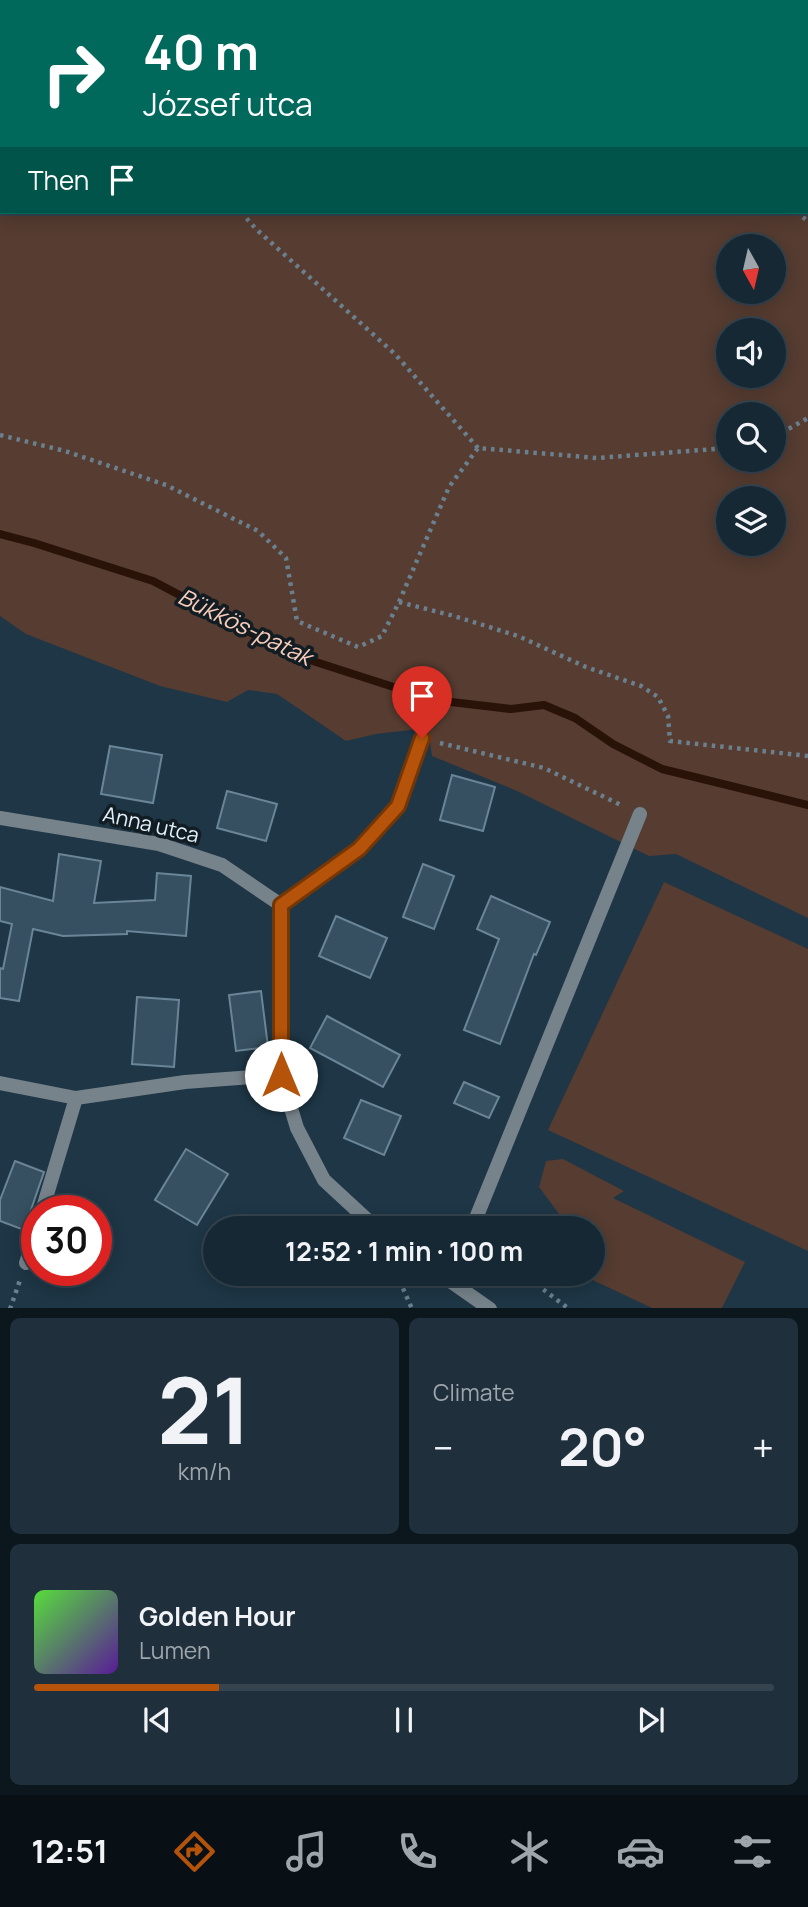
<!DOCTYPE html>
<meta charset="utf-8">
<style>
body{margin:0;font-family:Manrope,sans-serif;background:#1f303c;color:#f1f3f6;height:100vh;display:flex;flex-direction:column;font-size:26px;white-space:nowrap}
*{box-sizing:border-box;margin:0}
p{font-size:23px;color:#9ea6ac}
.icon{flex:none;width:38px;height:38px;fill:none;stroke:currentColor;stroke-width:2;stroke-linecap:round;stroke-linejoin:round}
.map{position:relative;height:1308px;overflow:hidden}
.drawer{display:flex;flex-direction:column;gap:10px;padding:10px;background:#0c161d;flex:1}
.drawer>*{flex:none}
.top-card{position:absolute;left:0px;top:0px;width:808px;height:214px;box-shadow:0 4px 18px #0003,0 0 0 2px #35444f;background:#00695c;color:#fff;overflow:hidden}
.needle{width:46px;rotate:172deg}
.controls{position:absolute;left:716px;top:234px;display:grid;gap:14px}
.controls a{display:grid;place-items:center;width:70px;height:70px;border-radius:50%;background:#162834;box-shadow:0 4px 18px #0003,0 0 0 2px #35444f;font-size:35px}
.speed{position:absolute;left:21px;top:1195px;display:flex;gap:14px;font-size:35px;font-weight:700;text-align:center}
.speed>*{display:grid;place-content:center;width:91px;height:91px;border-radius:50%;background:#162834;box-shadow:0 4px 18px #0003,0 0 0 2px #35444f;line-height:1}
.speed .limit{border:10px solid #d22;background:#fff;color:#111}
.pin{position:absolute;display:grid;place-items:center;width:60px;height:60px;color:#fff;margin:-72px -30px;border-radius:50% 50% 50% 0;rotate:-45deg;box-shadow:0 0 7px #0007}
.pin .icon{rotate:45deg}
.me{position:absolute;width:77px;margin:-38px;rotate:0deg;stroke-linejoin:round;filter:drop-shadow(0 0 5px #0008)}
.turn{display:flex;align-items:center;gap:24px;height:147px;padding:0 28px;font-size:32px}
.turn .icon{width:91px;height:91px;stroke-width:2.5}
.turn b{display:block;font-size:49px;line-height:60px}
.then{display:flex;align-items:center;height:66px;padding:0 28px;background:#0003;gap:14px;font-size:26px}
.big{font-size:52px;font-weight:700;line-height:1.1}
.drawer .card{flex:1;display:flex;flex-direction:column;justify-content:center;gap:10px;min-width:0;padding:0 24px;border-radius:10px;background:#1f303c}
.drawer .dial{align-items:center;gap:0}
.dial b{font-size:91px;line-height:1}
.song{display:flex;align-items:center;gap:21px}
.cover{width:84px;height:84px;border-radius:10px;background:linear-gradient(135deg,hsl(110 70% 55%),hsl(270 70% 35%))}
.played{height:7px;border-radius:4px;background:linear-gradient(90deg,#b45309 25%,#35444f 25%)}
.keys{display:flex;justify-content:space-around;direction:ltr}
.heat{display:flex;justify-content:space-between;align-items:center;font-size:38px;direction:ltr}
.drawer .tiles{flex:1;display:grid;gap:10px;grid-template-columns:1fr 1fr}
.card:last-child{grid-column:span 2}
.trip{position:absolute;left:203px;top:1216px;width:402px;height:70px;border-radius:35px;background:#162834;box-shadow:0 4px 18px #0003,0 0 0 2px #35444f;font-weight:700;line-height:70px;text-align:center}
.tab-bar{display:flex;height:112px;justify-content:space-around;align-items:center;background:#091015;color:#9ea6ac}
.tab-bar .icon{width:49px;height:49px}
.tab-bar .current{color:#b45309}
.tab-bar b{font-size:32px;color:#f1f3f6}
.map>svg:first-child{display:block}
.green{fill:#563c31;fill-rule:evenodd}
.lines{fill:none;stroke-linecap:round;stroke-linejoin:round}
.stream{stroke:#291208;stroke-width:8}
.building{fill:#365061;stroke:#6a8597;stroke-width:2}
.path{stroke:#6b808e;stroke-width:4.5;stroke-dasharray:3.5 5;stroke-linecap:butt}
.minor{stroke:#77838b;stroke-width:14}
.route-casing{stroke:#753606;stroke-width:18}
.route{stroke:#b45309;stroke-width:12}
.labels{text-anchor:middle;stroke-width:7;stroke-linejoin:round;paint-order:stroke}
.street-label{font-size:21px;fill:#e1f0fa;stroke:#121c23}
.water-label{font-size:23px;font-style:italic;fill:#f9cbb9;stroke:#121c23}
</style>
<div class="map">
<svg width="808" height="1309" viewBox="0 0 808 1309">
<rect width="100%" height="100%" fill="#1e3646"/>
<path class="green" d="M0,0h808v918l-132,-64 -27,2 -132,-65 -85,-35 -4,-28 -52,6 -30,7 -69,-47 -29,-4 -21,12 -67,-16 -134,-52 -26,-18zM2,2h805v210h-805zM728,247h46v45h-46zM728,331h46v45h-46zM728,415h46v45h-46zM728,499h46v45h-46z
M664,882l144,67v302l-260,-121z
M563,1159l61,32 -11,7 132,64 -23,46h-70l-72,-34h13v-46h-23l7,-14 -15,4 -23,-31 7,-26z"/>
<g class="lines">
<path class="stream" d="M0,534l34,9 119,38 138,73 143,46 77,9 33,-4 31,13 38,26 49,25 146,36"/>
</g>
<path class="building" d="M110,746l52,9 -9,48 -52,-9z
M452,775l43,12 -12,44 -43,-11z
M227,791l50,13 -11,37 -49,-13z
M59,854l42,7 -7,42 61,-3 2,-27 34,3 -5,60 -59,-5v3l-64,2 -30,-7 -14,72 -19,-3v-30l3,1 9,-45 -12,-3v-34l53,14z
M423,864l31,12 -20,53 -31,-12z
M491,896l59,26 -14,33 -2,-1 -34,90 -36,-14 35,-91 -22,-10z
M336,916l51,22 -17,40 -51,-22z
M261,991l7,56 -32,4 -7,-56z
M137,997l42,3 -5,67 -42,-3z
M327,1016l73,39 -17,32 -73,-39z
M464,1082l35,15 -10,21 -35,-15z
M361,1100l40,16 -17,39 -40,-17z
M186,1149l42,25 -31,51 -42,-25z
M15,1161l29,11 -20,58 -24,-9v-21z"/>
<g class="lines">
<path class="path" d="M95,0l2,2
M235,0l5,2
M550,0l2,2
M19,2l11,-2
M649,2l5,-2
M0,5l2,-1
M241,212l15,17 139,125 83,94
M796,212l12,9
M0,435l65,16 101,34 92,46 28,27 11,63 61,26 24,-11 17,-34 50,-115 29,-39 119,10 131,-10
M774,437l34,-19
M399,602l55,14 64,20 68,31 55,19 17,11 10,19 2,25 138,15
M440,743l104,25 79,38
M394,1274l8,12 10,23
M523,1274l46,35
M10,1309l10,-29"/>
<path class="minor" d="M0,818l159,26 63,21 59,40
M281,905v170l16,53 27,52 52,48
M281,905l78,-56 39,-43 24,-68
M0,1083l76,15 109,-16 96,-7
M42,1211l34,-113
M472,1228l168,-414
M26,1263l11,-35
M440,1274l50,35"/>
</g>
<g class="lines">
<defs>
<path id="route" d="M281,1075v-170l78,-56 39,-43 24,-68"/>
</defs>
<use href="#route" class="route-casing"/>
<use href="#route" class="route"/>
</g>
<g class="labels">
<g class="street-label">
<text transform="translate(151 825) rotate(13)" y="7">Anna utca</text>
</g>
<g class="water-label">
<text transform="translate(245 627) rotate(26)" y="8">Bükkös-patak</text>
</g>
</g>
</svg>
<div class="controls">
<a><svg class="needle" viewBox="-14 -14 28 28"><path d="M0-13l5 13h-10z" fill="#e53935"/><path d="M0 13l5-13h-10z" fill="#9ea6ac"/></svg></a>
<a><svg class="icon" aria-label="sound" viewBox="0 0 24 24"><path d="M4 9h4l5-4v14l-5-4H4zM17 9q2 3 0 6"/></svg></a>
<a><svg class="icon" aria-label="search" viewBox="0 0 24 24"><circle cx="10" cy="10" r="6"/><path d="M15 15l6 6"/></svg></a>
<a><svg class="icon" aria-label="layers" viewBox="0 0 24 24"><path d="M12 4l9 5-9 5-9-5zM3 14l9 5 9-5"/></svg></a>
</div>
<div class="speed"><div class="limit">30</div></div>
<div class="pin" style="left:422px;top:738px;background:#d93025"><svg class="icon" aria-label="arrive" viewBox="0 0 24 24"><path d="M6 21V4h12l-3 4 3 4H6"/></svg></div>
<svg class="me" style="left:281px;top:1075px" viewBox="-20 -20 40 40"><circle r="19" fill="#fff"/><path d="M0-13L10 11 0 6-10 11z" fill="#b45309"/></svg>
<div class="trip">12:52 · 1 min · 100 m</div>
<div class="top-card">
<div class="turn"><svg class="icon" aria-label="right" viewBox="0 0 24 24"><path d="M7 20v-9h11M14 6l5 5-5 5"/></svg><div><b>40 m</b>József utca</div></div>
<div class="then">Then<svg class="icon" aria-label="arrive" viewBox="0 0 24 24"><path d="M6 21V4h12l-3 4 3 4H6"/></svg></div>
</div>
</div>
<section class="drawer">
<div class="tiles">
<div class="card dial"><b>21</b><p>km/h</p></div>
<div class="card"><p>Climate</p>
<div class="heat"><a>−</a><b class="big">20°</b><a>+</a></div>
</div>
<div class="card">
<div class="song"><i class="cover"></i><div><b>Golden Hour</b><p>Lumen</p></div></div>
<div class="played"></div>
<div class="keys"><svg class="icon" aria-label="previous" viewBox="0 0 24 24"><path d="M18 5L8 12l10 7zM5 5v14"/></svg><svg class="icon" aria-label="pause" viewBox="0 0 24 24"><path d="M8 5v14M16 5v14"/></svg><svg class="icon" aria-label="next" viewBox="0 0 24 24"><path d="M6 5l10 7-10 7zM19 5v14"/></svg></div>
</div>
</div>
</section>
<nav class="tab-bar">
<b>12:51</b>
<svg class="icon current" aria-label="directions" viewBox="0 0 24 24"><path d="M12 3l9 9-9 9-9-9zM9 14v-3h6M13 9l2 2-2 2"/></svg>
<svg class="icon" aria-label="music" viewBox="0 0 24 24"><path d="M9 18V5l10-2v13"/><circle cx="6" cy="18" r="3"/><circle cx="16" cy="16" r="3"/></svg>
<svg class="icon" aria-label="phone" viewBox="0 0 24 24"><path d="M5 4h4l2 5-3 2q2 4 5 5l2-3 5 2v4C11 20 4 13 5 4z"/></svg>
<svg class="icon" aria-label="climate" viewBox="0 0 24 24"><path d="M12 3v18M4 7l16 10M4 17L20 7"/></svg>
<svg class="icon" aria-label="car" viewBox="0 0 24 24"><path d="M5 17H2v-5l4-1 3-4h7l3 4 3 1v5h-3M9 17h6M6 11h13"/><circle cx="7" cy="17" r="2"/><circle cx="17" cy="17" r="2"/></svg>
<svg class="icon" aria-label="filters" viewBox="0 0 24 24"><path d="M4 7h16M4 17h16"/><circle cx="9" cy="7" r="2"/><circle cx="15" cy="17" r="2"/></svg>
</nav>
